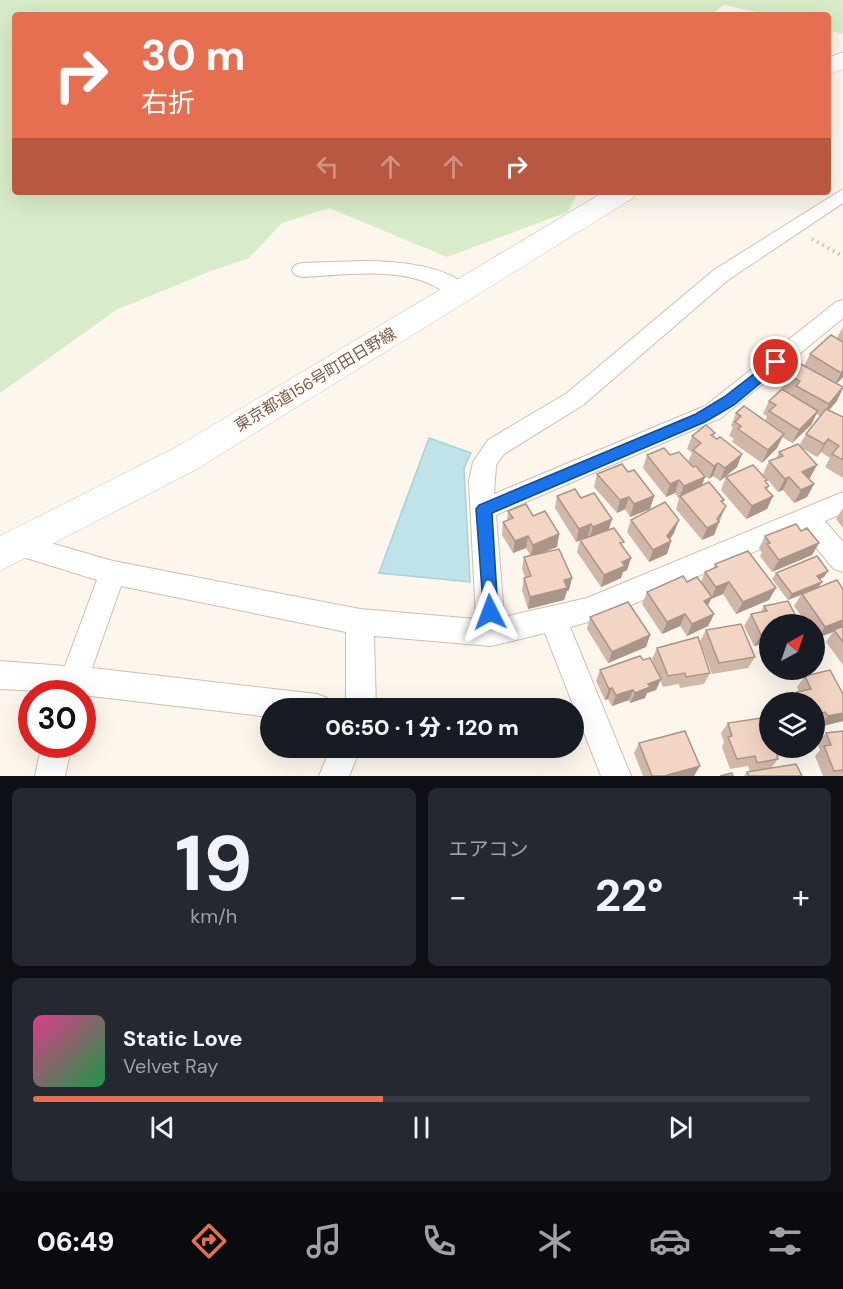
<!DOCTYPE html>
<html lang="ja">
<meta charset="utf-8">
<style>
body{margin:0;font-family:"DM Sans","Noto Sans JP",sans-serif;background:#242831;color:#f1f3f6;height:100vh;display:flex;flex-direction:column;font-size:22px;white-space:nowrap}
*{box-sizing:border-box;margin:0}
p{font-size:20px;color:#9ea1a6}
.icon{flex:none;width:33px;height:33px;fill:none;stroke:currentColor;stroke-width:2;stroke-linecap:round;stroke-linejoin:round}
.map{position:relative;height:776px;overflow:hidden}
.details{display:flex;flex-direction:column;gap:12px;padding:12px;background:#0d0f14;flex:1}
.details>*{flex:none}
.guide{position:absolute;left:12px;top:12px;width:819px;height:183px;border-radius:6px;box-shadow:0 6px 24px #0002;background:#e76f51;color:#fff;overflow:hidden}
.needle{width:39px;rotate:40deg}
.tools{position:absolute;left:759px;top:614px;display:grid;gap:12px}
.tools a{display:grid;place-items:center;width:66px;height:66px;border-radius:50%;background:#171b24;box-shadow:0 6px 24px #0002;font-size:30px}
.speed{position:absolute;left:18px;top:680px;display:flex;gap:12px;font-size:30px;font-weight:700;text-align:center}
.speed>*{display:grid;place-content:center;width:78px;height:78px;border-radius:50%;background:#171b24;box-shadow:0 6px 24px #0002;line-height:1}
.speed .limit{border:9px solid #d22;background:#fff;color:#111}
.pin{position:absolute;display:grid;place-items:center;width:51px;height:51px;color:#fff;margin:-26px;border:3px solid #fff;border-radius:50%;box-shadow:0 2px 6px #0007}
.me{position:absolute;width:66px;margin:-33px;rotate:357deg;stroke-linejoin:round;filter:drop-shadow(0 0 4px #0008)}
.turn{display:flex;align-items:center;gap:21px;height:126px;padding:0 30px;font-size:27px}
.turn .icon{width:78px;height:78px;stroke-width:2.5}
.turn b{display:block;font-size:42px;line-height:51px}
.lanes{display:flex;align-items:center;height:57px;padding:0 30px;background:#0003;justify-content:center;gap:30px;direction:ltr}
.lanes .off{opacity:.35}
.big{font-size:45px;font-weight:800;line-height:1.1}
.details .tile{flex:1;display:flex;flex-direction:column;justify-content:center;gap:9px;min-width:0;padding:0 21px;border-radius:9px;background:#242831}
.details .dial{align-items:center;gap:0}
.dial b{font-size:78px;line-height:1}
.song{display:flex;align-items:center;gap:18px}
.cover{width:72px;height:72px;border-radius:9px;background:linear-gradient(135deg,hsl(330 70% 55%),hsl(140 70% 35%))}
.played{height:6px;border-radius:3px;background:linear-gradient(90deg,#e76f51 45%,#363941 45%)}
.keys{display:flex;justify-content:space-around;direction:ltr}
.heat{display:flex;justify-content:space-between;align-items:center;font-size:33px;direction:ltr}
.details .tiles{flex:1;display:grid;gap:12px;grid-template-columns:1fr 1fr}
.tile:last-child{grid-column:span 2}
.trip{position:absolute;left:260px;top:698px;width:324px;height:60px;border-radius:30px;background:#171b24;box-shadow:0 6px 24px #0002;font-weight:800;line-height:60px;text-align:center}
.tab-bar{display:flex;height:96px;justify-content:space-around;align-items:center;background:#090b0e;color:#9ea1a6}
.tab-bar .icon{width:42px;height:42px}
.tab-bar .active{color:#e76f51}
.tab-bar b{font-size:27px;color:#f1f3f6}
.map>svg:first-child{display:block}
.green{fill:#d8ecc9}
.water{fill:#bfe3e8;stroke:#a5d3da;stroke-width:1.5}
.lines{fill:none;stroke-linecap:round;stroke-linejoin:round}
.minor-casing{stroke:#d1beb0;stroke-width:2}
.secondary-casing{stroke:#d6c0b0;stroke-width:1}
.path{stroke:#d9b8a5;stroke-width:4;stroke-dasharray:1.5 4.5;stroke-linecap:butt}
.minor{fill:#fff;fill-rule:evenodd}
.secondary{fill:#fff;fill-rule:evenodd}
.wall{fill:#d1b7a8}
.shaded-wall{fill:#aa9588}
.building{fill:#f3d5c3;stroke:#aa9588;stroke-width:1.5}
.route{fill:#1a73e8;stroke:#114b97;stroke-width:1.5}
.labels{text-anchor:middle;stroke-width:5;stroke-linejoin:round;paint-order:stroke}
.street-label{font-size:16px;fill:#7a5c4d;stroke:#fffaf3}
</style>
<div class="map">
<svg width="843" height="776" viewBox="0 0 843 776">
<rect width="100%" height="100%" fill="#fdf6ec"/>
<path class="green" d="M0,0h843v34l-15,-4v-15h-58l-46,-10 -14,10h-695v177h563l-10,20 -121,45 -118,-49 -47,15 -33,35 -38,13 -95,39 -116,83z"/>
<path class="water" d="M429,438l42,15 -7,15 6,114 -91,-9z"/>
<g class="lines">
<defs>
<path id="minor" d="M843,189v14l-115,77 -145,125 -79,49 -8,11 -2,29 211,-88 131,-104 7,-2v18l-122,100 -225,97 8,102 83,-19 256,-106v21l-18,8 18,21v30l-9,-3 -32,-38 -203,88 -29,8 61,149h-30l-56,-143 -54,13 -117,-10 2,72h-30v-76l-225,-46 -29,82 225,26 10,4 5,10h-62v9l-188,-22v-2l-82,-4v-28l65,5 32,-86 -87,-27 -4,-8 4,-8 9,-3 94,27 247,48 116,10 -7,-138 4,-19 15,-22 79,-47 147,-123z
M363,261c27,0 90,3 106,30l-3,5 -7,2c-14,-4 -25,-14 -39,-18 -37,-11 -80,-5 -118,-3l-7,-2 -3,-5 3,-5 7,-2z
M42,744h30l-7,32h-30z
M331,747h30l-12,29h-30z"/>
<path id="secondary" d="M843,52v17l-15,6v-17z
M604,192h32l-3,6 -436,271 -197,102v-35l173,-87z"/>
</defs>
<use href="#minor" class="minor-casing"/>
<use href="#secondary" class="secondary-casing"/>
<path class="path" d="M812,239l31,17"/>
<use href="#minor" class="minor"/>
<use href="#secondary" class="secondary"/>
</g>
<path class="wall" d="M843,327v50l-7,7 1,17 -8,9 14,7v61l-18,-11 5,-9 -9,-6 -4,5 -15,-9 8,30 -1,1 5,5 -7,13 -13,6 -11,-13 -5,2 -15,-18 6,-13 7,-2 3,-7 20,-6 7,-12 14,-18 -4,-2 -5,11 -19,18 -10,-6 -5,11 -15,15 -30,-21 2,-4 -5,-2 4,-9 -2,-1 5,-13 29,8 2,-5 -4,-2 6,-13 23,-6v-1l-10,-6 6,-13 16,-9 6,-12 27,-16z
M715,433l-2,4 24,30 -17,14 -7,-5 -4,3 -4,-3 -3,9 22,15 -1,3 3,3 -12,29 -12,5 -26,-31 3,-10 -4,-6 -9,4 -23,-29 4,-13h23l18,7 4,-9 -5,-4 5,-13z
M628,472l26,24 -4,13 -20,8 -5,-8 -8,4 -23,-26 3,-13z
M726,477l40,5 3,4 -2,4 6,6 -6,13 -21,10 -25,-29z
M557,496l24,2 31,21 -4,11 23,28 -4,12 -4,2 -2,6 -20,9 -24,-35 3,-12 -4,2 -21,-34z
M843,508v20l-7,-9z
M508,511l25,5 26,18 -2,13 -17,6 29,37 -2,1 -3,9 -36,9 -6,-19 2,-12 1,-1 -3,-8 2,-12 6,-2 -4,-7 -13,5 -11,-18 1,-13 4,-1z
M631,520l43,13 -4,6 1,2 -4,13 -18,8 -22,-30z
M801,531l18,12 -7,12 -40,17 -12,-16 2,-3 -3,-5 6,-12z
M715,564l54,36 -33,14 -13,-20 -12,5 -3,6 6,9 -6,12 -21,10 -7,-10 -18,8 -20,-30 5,-12 40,-10h14l4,-10 8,-3z
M828,571l-4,6 -4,2 -2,9 25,1v76l-17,-23 7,-10 -16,6 -3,-3v-11h-7l-13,-18 7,-11 -13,5 -16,-21 4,-6z
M788,601l-18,23 -16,22 -10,-20 7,-12 9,-1 4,-7z
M590,617l60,18 -4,12 -38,16 -21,-34z
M706,630l49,27 -7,11 -36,6 -12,-33z
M657,648l53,25 -6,11 -24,4 -1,-4 -16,3 -3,-7 -4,10 -9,3 -2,5 -15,5 -1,-3 -17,6 -4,-7 -3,1 -9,-19 4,-11 43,-10 14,13 -5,-14z
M805,676l38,45 -24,6 -2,-4h-3v-21h-24l7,-10h2l-2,-5z
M728,723l36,4 19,24 -5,6v2l-7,9 31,8h-58l3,-4h3l-2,-6 -18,3 -8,-22 2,-5 -3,-9z
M843,731v45h-20l-8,-20 5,-6 -3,-7 9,-10z
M639,743l55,33h-51l-9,-23z"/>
<path class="shaded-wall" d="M843,370v7l-9,9 7,-13z
M843,388l-6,13 -15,17 7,-14z
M818,411l-7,14 -19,18 7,-13z
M784,434l-7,14 -15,15 6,-13z
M828,439l-7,13 -4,5 7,-13z
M742,454l-5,13 -17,14 5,-13z
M718,463l-5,13 -4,3 5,-13z
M817,465l-7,13 -15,7 7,-13z
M705,477l-5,13 -20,6 4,-10z
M789,477l-6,13 -5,2 7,-13z
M679,480l-4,13 -9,4 4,-13z
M814,484l-7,13 -13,6 7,-13z
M654,496l-4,13 -20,8 4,-13z
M773,496l-6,13 -21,10 6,-13z
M629,497l-4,12 -8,4 3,-13z
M726,506l-9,17 2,-1 -5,13 -12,5 5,-12 10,-9z
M612,519l-4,13 -19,7 4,-12z
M679,520l-5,13 -8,11 5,-3 -4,13 -18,8 4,-12 14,-14z
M591,524l-3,13 -12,5 3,-13z
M559,534l-2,13 -26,10 2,-12z
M528,536l-2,12 -13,5 2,-12z
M819,543l-7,12 -40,17 7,-12z
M631,558l-4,12 -4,2 -2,6 -20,9 3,-12 18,-13z
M828,571l-4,6 -11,5 4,-6z
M572,578l-3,12 -2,1 -3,9 -36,9 2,-12 34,-17z
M729,582l-6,12 -12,5 -5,10 -2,-8 8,-4 4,-10z
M822,582l-4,6 -30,12 4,-6z
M776,588l-7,12 -33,14 7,-12z
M685,614l-5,12 -18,8 5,-12z
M714,614l-6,12 -21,10 5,-12z
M843,620v8l-9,2 -1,2 -16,6 8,-11z
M770,633v10l-16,3 7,-11z
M650,635l-4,12 -38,16 4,-11z
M661,679l-5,11 -9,3 -2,5 -15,5 5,-10 13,-9z
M612,688l-4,11 -3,1 4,-11z
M633,690l-4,10 -17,6 4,-11z
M825,712l-8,11h-3v-8z
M843,713v8l-24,6 9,-11z
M700,766l-6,10h-30z"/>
<path class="building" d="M831,335l12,7v28l-2,3 -31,-19z
M799,363l44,24 -14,17 -33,-18 4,-5 -12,-6z
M782,389l36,22 -19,19 -30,-19 7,-6 -7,-4z
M744,406l40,28 -16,16 -30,-21 3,-3 -6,-4 6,-6 -5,-3z
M826,409l17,8v43l-11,-6 7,-8 -11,-7 -4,5 -18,-10z
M706,425l9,8 -4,2 6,4 3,-2 22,17 -17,14 -7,-5 -4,3 -21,-16 8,-7 -9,-7z
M798,444l19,21 -15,7 12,12 -13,6 -12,-13 -4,2 -16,-18 14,-5 -4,-4z
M664,448l6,7 9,-3 14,15 3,-1 9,11 -21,9 -5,-6 -9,4 -23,-29z
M622,464l6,8 6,-2 20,26 -20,8 -5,-7 -9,3 -23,-26z
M753,465l14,15 -2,1 4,5 -4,2 8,8 -21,10 -26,-29z
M709,482l15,18 -3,1 5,5 -9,13 2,3 -12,6 -27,-32z
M575,489l6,9 13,-5 18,26 -19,8 -2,-3 -12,5 -22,-33z
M665,502l14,18 -12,16 4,5 -18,9 -22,-30z
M526,504l7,12 12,-5 14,23 -26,11 -5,-9 -13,5 -12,-19 10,-4 -5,-7z
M796,524l5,7 6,-3 12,15 -40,17 -12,-16 3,-1 -5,-7z
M614,528l10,14 -4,1 11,15 -9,4 3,4 -21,9 -24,-35z
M559,549l13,29 -8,2 3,8 -37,9 -6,-19 7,-2 -7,-19z
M748,551l28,37 -33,14 -14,-20 -13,5 -11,-15 12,-5 -2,-3z
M817,556l11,15 -11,5 5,6 -30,12 -16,-21z
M683,576l4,6 10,-5 15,20 -8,4 10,13 -22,10 -7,-10 -18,8 -20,-30z
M837,580l6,9v31l-18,7 -23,-33z
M788,601l12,23h-30v9l-9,2 -10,-21 16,-3 -3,-5z
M628,602l22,33 -38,17 -22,-35z
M741,624l14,33 -36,6 -13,-33z
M843,626v16l-9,-12z
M698,637l12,36 -24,4 -1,-4 -17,3 -11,-28z
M640,656l3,4 7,-2 11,21 -13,5 2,3 -15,6 -2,-3 -17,5 -4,-7 -3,1 -9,-19z
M830,670l13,24v19l-15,3 -3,-4 -11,3v-13h-11l-6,-10 14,-3 -6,-13z
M761,718l3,9 6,-1v21h12l1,4 -7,1 2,7 -21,4 -2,-7 -18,3 -9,-22 4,-1 -4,-13z
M685,731l15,35 -36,10h-12l-13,-33z
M843,731v39l-9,1 -10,-25 7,-1 -5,-12z
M796,764l6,12h-53l-2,-4z
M732,773l1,3h-13z"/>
<path class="route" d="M776,357l7,5 -2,4 -47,39 -29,17 -213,91 6,99 -2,6 -6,2 -6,-2 -8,-109 3,-4 217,-91 28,-17z"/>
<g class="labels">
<g class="street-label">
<text transform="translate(315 379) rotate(-31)" y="6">東京都道156号町田日野線</text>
</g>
</g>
</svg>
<div class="tools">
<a><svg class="needle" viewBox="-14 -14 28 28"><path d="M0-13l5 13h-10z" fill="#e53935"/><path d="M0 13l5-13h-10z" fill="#9ea1a6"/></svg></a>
<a><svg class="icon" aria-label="layers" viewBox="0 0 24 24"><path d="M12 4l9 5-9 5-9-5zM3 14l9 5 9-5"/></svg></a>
</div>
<div class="speed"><div class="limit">30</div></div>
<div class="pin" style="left:776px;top:362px;background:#d93025"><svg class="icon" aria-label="arrive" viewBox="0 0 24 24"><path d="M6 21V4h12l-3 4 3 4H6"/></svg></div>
<svg class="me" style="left:490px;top:612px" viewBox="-20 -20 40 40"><path d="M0-17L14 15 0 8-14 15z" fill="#1a73e8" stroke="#fff" stroke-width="4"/></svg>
<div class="trip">06:50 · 1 分 · 120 m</div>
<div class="guide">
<div class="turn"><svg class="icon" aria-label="right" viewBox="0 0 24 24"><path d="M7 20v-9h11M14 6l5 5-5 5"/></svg><div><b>30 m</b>右折</div></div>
<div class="lanes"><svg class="icon off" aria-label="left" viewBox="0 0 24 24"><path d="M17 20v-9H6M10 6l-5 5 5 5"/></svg><svg class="icon off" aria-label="ahead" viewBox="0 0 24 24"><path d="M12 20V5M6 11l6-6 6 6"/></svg><svg class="icon off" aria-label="ahead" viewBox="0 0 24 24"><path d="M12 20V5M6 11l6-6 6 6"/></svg><svg class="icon" aria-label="right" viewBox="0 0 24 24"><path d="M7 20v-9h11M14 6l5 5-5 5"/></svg></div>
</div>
</div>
<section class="details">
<div class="tiles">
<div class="tile dial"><b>19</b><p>km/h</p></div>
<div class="tile"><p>エアコン</p>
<div class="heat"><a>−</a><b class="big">22°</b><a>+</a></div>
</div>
<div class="tile">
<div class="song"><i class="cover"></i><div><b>Static Love</b><p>Velvet Ray</p></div></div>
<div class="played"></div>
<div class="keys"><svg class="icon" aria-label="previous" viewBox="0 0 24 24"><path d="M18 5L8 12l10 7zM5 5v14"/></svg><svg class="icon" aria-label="pause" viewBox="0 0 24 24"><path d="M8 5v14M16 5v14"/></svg><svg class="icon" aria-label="next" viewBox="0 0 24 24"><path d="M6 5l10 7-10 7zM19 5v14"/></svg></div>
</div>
</div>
</section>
<nav class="tab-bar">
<b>06:49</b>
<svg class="icon active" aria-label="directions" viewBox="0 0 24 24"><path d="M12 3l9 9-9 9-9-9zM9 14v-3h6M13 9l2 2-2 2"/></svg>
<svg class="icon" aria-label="music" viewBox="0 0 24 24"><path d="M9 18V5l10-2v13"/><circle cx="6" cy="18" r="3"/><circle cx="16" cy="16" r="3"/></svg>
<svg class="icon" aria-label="phone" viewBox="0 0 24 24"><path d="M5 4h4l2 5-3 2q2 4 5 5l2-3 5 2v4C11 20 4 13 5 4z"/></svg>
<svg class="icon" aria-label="climate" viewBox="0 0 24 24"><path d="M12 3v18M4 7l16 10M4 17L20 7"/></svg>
<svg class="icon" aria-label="car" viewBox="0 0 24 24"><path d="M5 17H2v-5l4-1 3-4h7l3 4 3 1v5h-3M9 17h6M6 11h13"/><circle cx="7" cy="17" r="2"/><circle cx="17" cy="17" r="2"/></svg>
<svg class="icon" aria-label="filters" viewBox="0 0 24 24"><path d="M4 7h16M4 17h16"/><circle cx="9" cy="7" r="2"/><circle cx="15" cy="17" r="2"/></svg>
</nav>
